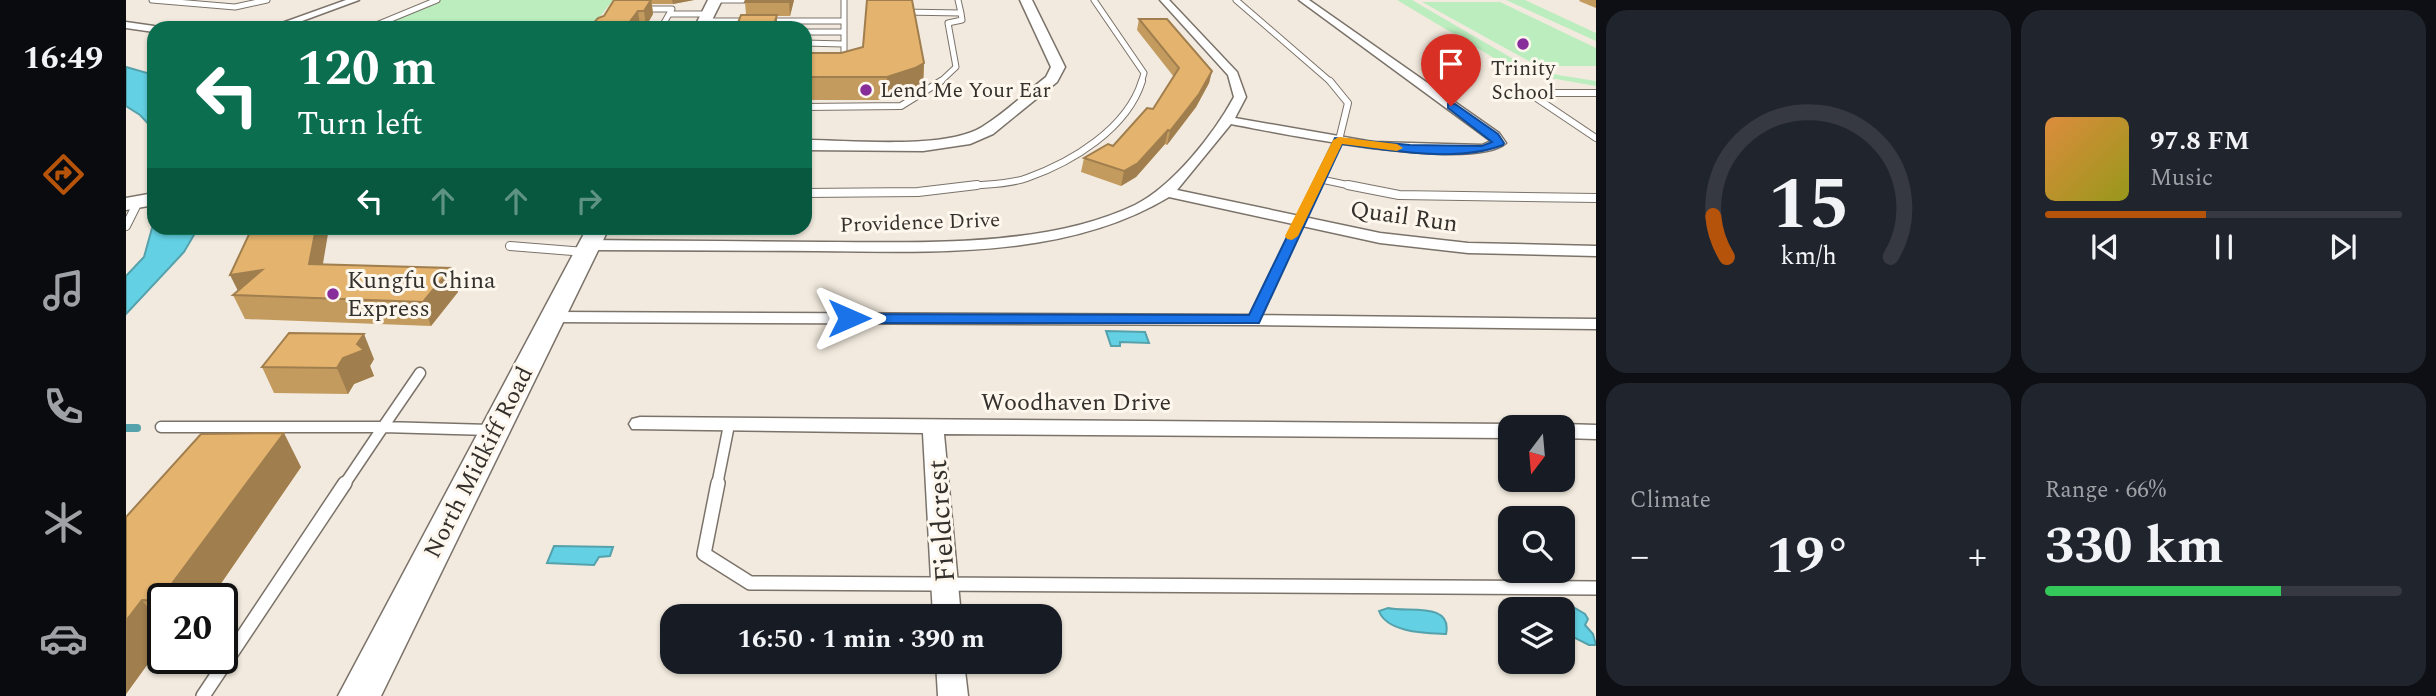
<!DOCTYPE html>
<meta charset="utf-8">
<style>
body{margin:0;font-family:Spectral,serif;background:#20242c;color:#f1f3f6;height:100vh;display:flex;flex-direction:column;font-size:26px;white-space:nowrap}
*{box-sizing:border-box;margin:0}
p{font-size:23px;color:#9ea1a6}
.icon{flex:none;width:38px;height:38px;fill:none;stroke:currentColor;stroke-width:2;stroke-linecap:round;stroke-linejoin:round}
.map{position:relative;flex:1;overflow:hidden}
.details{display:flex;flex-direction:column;gap:10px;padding:10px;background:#0d0f14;width:840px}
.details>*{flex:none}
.banner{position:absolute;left:21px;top:21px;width:665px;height:214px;border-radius:21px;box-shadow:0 2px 5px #0004;background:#0b6e4f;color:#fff;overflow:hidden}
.needle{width:46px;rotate:196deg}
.fabs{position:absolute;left:1372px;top:415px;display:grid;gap:14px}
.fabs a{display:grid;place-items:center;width:77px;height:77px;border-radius:14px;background:#171b24;box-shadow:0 2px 5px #0004;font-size:35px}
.speed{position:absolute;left:21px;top:583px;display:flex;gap:14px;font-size:35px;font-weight:700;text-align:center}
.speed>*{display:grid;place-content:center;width:91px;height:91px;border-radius:50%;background:#171b24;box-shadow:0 2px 5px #0004;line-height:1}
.speed .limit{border:4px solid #111;border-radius:10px;background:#fff;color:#111}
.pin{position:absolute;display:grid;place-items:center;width:60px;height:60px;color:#fff;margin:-72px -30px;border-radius:50% 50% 50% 0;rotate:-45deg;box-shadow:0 0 7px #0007}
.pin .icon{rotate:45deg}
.me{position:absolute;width:77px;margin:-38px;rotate:90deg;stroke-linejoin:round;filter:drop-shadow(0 0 5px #0008)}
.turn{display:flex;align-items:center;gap:24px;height:147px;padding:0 35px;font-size:32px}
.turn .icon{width:91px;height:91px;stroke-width:2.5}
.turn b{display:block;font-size:49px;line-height:60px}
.lanes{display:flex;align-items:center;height:66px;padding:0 35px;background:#0003;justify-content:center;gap:35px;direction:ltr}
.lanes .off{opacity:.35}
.big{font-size:52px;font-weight:700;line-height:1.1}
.details .tile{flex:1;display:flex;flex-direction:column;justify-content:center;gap:10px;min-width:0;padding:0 24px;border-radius:21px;background:#20242c}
.details .dial{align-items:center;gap:0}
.dial svg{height:182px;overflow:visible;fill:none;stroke:#363941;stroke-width:7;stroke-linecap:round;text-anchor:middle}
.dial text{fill:#f1f3f6;stroke:none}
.song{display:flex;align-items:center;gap:21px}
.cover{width:84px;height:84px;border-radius:10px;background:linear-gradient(135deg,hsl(30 70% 55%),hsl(60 70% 35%))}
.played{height:7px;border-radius:4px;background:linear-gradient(90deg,#b45309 45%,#363941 45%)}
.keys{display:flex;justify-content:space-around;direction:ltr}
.heat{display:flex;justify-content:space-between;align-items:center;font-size:38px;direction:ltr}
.charge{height:10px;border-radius:5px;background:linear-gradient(90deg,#34c759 66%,#363941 0)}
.details .tiles{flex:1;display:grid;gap:10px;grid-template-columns:repeat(2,1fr)}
.trip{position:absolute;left:534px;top:604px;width:402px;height:70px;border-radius:21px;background:#171b24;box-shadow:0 2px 5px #0004;font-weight:700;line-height:70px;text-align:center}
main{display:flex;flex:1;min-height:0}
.menu{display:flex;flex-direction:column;width:126px;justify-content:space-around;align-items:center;background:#090b0e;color:#9ea1a6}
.menu .icon{width:49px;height:49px}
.menu .current{color:#b45309}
.menu b{font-size:32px;color:#f1f3f6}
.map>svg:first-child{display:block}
.green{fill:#bbedbe}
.water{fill:#63d1e3;stroke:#55a1ac;stroke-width:2}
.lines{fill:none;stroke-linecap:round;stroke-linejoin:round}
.stream{stroke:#55a1ac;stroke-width:8}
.service-far4-casing{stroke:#7b736a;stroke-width:7}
.service-far3-casing{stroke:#7b736a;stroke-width:8}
.service-far2-casing{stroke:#7b736a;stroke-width:10}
.service-far1-casing{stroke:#7b736a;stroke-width:13}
.service-casing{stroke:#7b736a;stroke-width:16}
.minor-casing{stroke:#7b736a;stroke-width:3}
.tertiary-casing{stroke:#7b736a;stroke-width:3}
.secondary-casing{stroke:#7b736a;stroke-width:3}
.service-far4{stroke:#fff;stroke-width:5}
.service-far3{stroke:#fff;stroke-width:6}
.service-far2{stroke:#fff;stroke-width:8}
.service-far1{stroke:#fff;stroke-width:10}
.service{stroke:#fff;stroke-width:13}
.minor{fill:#fff;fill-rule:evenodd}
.tertiary{fill:#fff;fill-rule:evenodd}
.secondary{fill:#fff;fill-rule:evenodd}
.wall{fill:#c49b5f}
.shaded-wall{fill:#a07e4e}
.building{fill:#e4b46f;stroke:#a07e4e;stroke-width:2}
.route{fill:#1a73e8;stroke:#114b97;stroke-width:2}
.slow{fill:#f59e0b}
.poi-dot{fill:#882e9a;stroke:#fef7ee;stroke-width:2.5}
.labels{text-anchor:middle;stroke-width:6;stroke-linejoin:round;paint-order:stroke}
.far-poi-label{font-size:21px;fill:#34312d;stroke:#fef7ee}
.far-street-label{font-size:21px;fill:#34312d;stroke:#fef7ee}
.street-label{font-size:24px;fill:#34312d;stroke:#fef7ee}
.poi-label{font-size:24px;fill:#34312d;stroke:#fef7ee;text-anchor:start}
.near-street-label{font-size:28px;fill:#34312d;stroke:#fef7ee}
</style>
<main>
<nav class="menu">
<b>16:49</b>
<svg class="icon current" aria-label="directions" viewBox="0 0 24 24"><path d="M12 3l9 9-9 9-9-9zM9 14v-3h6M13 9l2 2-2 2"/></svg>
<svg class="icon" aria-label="music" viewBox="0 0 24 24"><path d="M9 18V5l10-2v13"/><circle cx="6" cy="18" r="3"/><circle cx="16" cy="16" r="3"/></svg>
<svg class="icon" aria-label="phone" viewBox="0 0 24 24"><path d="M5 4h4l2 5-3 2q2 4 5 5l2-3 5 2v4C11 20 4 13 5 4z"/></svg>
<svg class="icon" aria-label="climate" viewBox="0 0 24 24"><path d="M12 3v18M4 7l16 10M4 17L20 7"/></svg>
<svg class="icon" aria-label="car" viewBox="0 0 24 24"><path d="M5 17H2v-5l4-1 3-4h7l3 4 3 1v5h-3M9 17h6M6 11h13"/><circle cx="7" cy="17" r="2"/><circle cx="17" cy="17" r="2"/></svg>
</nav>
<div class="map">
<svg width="1470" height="696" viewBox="0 0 1470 696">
<rect width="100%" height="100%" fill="#f2eade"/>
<path class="green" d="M309,0h178l-22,28h-225z
M1271,0h15l108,63 38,12 38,6v5l-57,-10 -35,-12z
M1380,0h19l71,33v8z
M1296,2h78l96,46v18h-58z"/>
<path class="water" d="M0,67l28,8v55l-14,-15 -14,-9z
M28,221v7h44l-14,24 -58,62v-38l18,-19z
M980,331l39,1 4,11 -29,-1v4h-9z
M428,546l59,1 -3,9 -11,1 -5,8 -47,-2z
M1262,608c18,5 65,-7 58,26 -19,-1 -59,-1 -67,-23z
M1449,608l10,6 3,5 -3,6 8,9 3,11h-7l-26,-13 2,-20z"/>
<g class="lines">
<path class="stream" d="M0,428h11"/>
<defs>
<path id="service-far4" d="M26,0l83,7 32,-7
M589,0h57
M832,0l3,13
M968,0l50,73 -3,10
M1110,0l96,83
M515,9h31l-11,19
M777,12l58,1 1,7 -14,3 8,44 -17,16
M543,14h39
M579,21h44
M638,21h80
M243,28l68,-28
M679,32h39
M679,43l38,1
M713,62l5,-1v-61"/>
<path id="service-far3" d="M1470,93h-67l67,45
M679,107l96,-1 40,-25
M1193,179l38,8
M837,187c20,-3 45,-2 64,-9 45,-16 100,-49 115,-97
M1191,187l22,-47 9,-37 -18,-22"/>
<path id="service-far2" d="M1222,185l51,10 197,3
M679,193l113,-1 59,-7
M0,226l12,-24
M384,246l75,6
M426,317l292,1
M1129,318l63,-133"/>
<path id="service-far1" d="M426,317l702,3 2,-4
M1128,320l342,4
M35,427h222l37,-54
M218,485l39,-58 107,3
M591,485l12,-60"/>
<path id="service" d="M592,483l-14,71 46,29 846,5
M77,696l142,-213"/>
<path id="minor" d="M220,0h13l-76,28h-15z
M1034,0h9l68,72 9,25 -11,21 138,24 109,3 9,-4 -192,-141h10l190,133 7,10c-33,30 -228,-10 -275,-19l-54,66 203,43 88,10 128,3v10l-128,-3 -88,-10 -211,-46c-103,62 -235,55 -352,54 -76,0 -152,-1 -228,-1l-8,-5 8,-5c78,1 155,1 233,2 98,0 223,6 313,-37 38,-19 79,-71 99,-108l-6,-22z
M0,22l28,4 4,2h-4v4l-28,-4z
M514,417l870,7 8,3h-8v11l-566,-4 17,182h-28l-10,-183 -291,-4 -3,-5 3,-5z
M1437,424l33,1v14l-33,-1v-11h-8z
M810,662h28l4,34h-30z"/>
<path id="tertiary" d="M894,0h12l33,67 -8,15 -64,52 -23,10 -47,7 -118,-1v-10c46,0 139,10 177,-13 23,-14 43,-34 64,-50l5,-10z
M28,193v12l-28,5v-12z"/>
<path id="secondary" d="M582,0h14l-14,28h-14z
M461,228h22l-228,468h-43z"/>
</defs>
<use href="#service-far4" class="service-far4-casing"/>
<use href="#service-far3" class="service-far3-casing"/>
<use href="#service-far2" class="service-far2-casing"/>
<use href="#service-far1" class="service-far1-casing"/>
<use href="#service" class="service-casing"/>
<use href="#minor" class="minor-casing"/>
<use href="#tertiary" class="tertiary-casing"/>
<use href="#secondary" class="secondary-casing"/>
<use href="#service-far4" class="service-far4"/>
<use href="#service-far3" class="service-far3"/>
<use href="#service-far2" class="service-far2"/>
<use href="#service-far1" class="service-far1"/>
<use href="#service" class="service"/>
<use href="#minor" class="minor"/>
<use href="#tertiary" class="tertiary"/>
<use href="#secondary" class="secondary"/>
</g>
<path class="wall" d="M488,0h80l-21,4h-21l1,10 -7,12h-6l-1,2h-50l15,-12z
M668,0l-4,16h-13v12h-41l10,-13 -1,-13z
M1454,0h16v8l-17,-7z
M1013,19l73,52 -3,12 -13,24 -29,38 -2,-1 -29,33 -15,9 -40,-14 3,-14 29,-12 40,-37 21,-32 -37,-47z
M679,53l119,10 -1,23 -9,5 -28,9h-81z
M197,264l135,28 -27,34 -186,-7 -12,-24z
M248,359l-4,7 4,10 -20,8 -6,10 -74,-1 -12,-26z
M175,467l-90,131h-48v45l-37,51v-177z"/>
<path class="shaded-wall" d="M525,0l2,14 -7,12 -2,-15z
M546,0h22l-21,4z
M664,0h4l-4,16 -1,-14z
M512,11l2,15 -1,2h-14z
M651,15v13h-4z
M798,63l-1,23 -9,5 -28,9 1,-23z
M1086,71l-3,12 -13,24 -29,38 3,-14z
M1042,130l-3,14 -29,33 -15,9 3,-15z
M190,228h13l-10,59 -10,-23z
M325,268l7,24 -27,34 -8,-24z
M136,270l-22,25 -10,-20z
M238,334l10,25 -4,7 4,10 -20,8 -6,10 -11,-26 6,-10 14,-14z
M158,433l17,34 -90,131h-48v8l-4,-5z
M16,600l21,29v14l-37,51v-73z"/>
<path class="building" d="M488,0h37l-7,11h-6l-13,17h-36l9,-10 6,-2z
M620,0h44l-1,2h-44z
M741,0h45l12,63 -9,5 -28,9h-82v-24h36l22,-6z
M615,15h36l-4,12 -37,1z
M1013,19h28l45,52 -13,23 -29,37 -2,-1 -30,33 -14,8 -40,-13 24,-14 5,2 34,-38 6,1 26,-41z
M126,228h64l-7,36 142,4 -28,34 -190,-7 29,-25 -32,5z
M163,333l75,1 -7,10 7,6 -21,8 -6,10 -75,-1z
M158,433l-125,168 -17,-1 -16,21v-104l75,-83z"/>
<path class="route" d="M1322,104h7l43,30 6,9 -1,2c-46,18 -113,5 -161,-1l-83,179h-410l-7,-5 7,-4 400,1 86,-177 75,7 72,1 10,-4 -44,-34z"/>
<path class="slow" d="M1213,137l58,7 6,4 -6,3 -55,-7 -44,92 -6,4 -5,-1 -2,-3 48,-96z"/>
<g class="poi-dot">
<circle cx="1397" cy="44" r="7"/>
<circle cx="740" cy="90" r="7"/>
<circle cx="207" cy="294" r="7"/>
</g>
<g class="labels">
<g class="far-poi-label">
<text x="1397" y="75">Trinity<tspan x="1397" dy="24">School</tspan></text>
<text x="754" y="97" text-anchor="start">Lend Me Your Ear</text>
</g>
<g class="far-street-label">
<text transform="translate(794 222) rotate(-2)" y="7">Providence Drive</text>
</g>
<g class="street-label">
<text transform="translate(1278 216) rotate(8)" y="8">Quail Run</text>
<text x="950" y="410">Woodhaven Drive</text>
<text transform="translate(352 462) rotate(-63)" y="8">North Midkiff Road</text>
</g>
<g class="poi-label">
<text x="221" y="288">Kungfu China<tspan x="221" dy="28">Express</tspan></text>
</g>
<g class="near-street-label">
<text transform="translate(814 521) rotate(-94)" y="10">Fieldcrest</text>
</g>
</g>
</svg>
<div class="fabs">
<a><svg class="needle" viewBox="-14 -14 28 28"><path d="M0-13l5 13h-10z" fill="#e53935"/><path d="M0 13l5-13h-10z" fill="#9ea1a6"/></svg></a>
<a><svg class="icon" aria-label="search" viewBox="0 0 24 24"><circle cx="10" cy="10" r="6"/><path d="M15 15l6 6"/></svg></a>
<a><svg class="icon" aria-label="layers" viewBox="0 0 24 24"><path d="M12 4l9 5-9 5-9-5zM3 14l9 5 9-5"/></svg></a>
</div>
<div class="speed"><div class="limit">20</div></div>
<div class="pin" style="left:1325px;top:106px;background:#d93025"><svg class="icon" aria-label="arrive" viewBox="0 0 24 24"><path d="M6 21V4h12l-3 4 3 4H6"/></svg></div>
<svg class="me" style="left:723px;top:318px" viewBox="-20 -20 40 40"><path d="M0-17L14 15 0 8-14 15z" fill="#1a73e8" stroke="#fff" stroke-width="4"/></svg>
<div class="trip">16:50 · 1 min · 390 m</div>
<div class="banner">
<div class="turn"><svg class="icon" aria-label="left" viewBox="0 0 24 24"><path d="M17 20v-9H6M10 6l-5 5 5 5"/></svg><div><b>120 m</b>Turn left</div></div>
<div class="lanes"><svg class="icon" aria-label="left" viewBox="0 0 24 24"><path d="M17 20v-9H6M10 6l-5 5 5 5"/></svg><svg class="icon off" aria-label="ahead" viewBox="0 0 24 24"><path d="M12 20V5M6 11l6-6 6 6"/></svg><svg class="icon off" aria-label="ahead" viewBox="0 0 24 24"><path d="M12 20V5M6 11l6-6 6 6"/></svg><svg class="icon off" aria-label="right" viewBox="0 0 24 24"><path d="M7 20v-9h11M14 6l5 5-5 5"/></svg></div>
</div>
</div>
<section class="details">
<div class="tiles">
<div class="tile dial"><svg viewBox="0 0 100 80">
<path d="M14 69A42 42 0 1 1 86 69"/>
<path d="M14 69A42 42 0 0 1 8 51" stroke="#b45309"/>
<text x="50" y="56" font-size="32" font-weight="700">15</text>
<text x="50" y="72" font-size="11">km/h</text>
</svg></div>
<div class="tile">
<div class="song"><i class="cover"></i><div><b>97.8 FM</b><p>Music</p></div></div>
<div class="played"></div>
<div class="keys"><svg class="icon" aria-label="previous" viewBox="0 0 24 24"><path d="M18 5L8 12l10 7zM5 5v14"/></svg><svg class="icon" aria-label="pause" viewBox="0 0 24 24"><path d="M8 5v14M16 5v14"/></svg><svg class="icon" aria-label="next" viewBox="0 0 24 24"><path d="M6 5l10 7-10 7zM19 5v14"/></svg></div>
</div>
<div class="tile"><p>Climate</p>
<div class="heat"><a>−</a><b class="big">19°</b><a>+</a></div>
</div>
<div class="tile"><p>Range · 66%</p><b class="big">330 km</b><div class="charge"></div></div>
</div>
</section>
</main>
